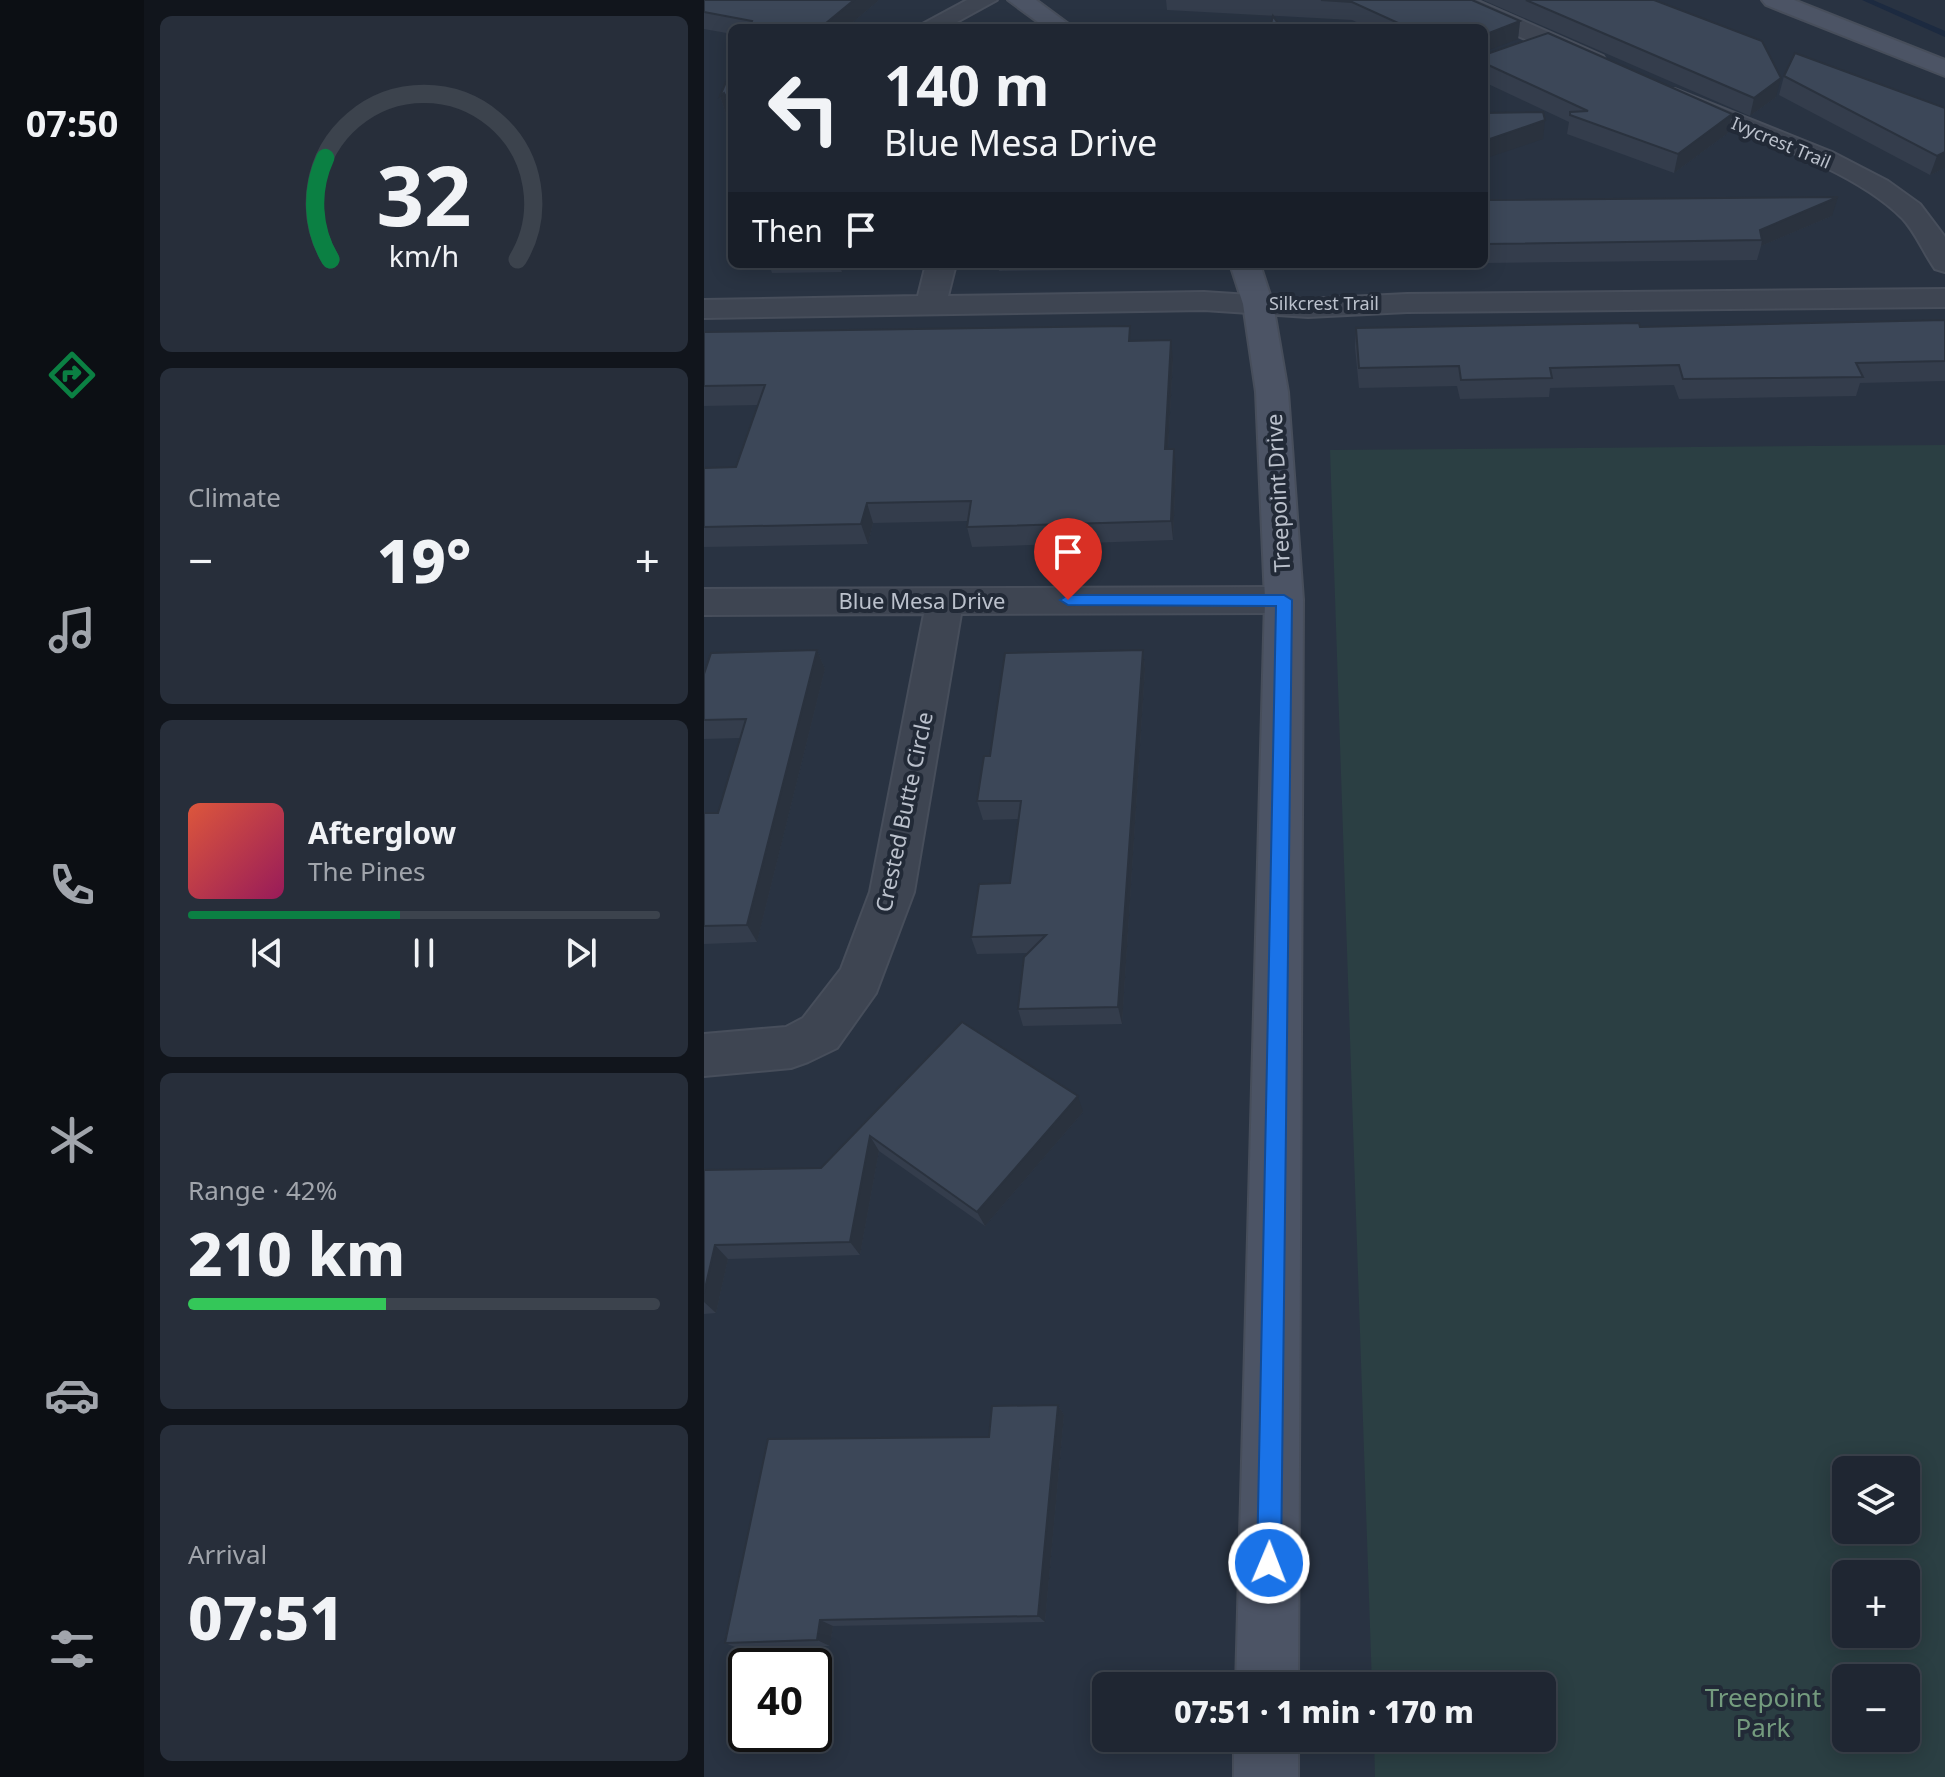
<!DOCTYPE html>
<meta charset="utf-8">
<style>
body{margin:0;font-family:"Noto Sans",sans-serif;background:#272e3a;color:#f1f3f6;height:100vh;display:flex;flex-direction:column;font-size:30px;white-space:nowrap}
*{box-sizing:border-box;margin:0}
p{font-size:26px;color:#a1a5ac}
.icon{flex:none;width:44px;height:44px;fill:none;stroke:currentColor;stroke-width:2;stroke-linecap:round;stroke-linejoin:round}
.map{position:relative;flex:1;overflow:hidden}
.details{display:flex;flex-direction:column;gap:16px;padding:16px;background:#11151c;width:560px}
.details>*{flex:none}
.top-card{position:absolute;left:24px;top:24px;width:760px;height:244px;border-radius:12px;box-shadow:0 4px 20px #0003,0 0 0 2px #3c434d;background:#1f2632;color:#f1f3f6;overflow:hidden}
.buttons{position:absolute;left:1128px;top:1456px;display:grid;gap:16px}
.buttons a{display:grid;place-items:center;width:88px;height:88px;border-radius:12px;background:#1f2632;box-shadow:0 4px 20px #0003,0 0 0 2px #3c434d;font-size:40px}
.speed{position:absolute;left:24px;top:1648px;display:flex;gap:16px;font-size:40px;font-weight:700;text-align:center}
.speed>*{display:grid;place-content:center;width:104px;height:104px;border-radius:50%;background:#1f2632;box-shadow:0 4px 20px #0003,0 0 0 2px #3c434d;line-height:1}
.speed .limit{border:4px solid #111;border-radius:12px;background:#fff;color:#111}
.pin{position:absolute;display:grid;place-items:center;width:68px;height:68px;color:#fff;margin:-82px -34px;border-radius:50% 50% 50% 0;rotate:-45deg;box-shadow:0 0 8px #0007}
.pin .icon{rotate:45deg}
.me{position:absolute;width:88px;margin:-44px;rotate:1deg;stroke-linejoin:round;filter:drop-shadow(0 0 6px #0008)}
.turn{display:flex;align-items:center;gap:28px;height:168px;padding:0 24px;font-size:36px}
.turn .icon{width:104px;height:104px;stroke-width:2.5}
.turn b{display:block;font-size:56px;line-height:68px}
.then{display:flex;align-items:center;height:76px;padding:0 24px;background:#0003;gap:16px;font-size:30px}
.big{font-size:60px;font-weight:800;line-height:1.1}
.details .card{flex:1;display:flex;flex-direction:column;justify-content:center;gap:12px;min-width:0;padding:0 28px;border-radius:12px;background:#272e3a}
.details .dial{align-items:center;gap:0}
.dial svg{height:208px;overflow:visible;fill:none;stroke:#3c434d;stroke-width:7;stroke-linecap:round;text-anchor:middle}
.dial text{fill:#f1f3f6;stroke:none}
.song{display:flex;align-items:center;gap:24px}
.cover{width:96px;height:96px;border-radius:12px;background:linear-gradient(135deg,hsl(10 70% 55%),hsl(330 70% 35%))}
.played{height:8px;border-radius:4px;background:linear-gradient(90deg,#0b8043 45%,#3c434d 45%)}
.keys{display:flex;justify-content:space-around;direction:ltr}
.heat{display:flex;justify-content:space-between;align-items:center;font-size:44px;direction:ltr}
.charge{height:12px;border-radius:6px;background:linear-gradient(90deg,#34c759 42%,#3c434d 0)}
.trip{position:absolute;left:388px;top:1672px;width:464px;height:80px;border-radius:12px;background:#1f2632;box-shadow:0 4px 20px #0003,0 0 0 2px #3c434d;font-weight:800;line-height:80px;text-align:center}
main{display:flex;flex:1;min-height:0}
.dock{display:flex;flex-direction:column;width:144px;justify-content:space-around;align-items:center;background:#0c0f14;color:#a1a5ac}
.dock .icon{width:56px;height:56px}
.dock .current{color:#0b8043}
.dock b{font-size:36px;color:#f1f3f6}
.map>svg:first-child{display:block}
.green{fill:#2b3f43;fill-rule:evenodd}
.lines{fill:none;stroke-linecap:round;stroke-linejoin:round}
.stream{fill:#1c2a40;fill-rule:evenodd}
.street-casing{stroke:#474e5b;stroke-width:4}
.secondary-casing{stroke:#474e5b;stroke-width:4}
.street{fill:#3e4552;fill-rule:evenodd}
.secondary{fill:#4c5465;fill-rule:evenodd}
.wall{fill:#343d4c}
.shaded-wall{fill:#2a323e}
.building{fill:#3c4758;stroke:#2a323e;stroke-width:2}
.route{fill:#1a73e8;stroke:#114b97;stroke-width:2}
.labels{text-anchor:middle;stroke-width:8;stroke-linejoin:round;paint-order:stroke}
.far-street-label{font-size:18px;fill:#bbc1cc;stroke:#222a37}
.street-label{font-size:22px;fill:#bbc1cc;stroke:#222a37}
.near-park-label{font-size:26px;fill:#749b7e;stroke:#222a37}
</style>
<main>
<nav class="dock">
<b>07:50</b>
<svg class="icon current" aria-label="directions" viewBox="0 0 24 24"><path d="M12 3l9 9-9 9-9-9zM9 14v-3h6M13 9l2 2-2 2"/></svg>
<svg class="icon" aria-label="music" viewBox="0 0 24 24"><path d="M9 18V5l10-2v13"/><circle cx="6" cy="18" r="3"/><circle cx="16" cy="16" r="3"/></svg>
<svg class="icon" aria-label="phone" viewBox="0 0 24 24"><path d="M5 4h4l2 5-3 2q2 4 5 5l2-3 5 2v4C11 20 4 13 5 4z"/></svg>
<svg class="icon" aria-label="climate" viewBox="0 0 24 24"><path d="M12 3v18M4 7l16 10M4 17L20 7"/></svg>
<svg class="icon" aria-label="car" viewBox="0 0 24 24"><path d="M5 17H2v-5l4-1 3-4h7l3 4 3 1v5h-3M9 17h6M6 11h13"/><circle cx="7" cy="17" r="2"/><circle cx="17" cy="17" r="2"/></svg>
<svg class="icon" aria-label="filters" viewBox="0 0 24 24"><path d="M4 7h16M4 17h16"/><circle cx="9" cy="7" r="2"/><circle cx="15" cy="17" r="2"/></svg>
</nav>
<section class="details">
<div class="card dial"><svg viewBox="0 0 100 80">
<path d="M14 69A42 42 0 1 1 86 69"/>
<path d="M14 69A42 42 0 0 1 12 30" stroke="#0b8043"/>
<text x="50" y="56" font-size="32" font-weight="700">32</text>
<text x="50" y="72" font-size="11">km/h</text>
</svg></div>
<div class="card"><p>Climate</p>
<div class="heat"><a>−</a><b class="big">19°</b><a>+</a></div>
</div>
<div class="card">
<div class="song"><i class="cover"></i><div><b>Afterglow</b><p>The Pines</p></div></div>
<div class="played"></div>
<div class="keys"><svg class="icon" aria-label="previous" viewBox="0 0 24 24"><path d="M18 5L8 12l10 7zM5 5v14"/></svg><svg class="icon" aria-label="pause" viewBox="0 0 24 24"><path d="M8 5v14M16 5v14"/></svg><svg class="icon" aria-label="next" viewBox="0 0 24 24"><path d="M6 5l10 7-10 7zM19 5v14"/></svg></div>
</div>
<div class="card"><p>Range · 42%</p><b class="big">210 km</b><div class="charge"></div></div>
<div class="card"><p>Arrival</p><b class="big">07:51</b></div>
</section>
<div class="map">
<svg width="1241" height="1777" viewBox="0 0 1241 1777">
<rect width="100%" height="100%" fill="#293342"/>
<path class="green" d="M1241,445v1332h-570l-1,-39h168v-52h-170l-42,-1236zM1142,1470h60v60h-60zM1142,1574h60v60h-60zM1142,1678h60v60h-60z"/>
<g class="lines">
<path class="stream" d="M1158,0h11l72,31v6z"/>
<defs>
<path id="street" d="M263,0h30l-51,28h-31z
M741,0h31l127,56 3,5 -12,7 -9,-2 -136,-61z
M971,89l157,63 56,29 32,23 25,33v35l-10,-3c-12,-17 -19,-36 -33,-51 -54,-54 -166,-85 -236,-116l-4,-5z
M222,264h30l-8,32 256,-4 104,7 99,-5 538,-5v18l-538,5 -99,5 -104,-7 -500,8v-18l214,-4z
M580,587l13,4 6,9 -6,9 -13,4 -323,1 -47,278 -38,101 -39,55 -29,14 -17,6 -87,8v-42l82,-7 17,-9 38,-49 29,-77 54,-278 -220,1v-26z"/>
<path id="secondary" d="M304,0h28l38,28h-28z
M1058,0h32l151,60v16l-179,-71z
M526,264h30l13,40 15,88 15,208 -5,1086h-62l29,-1086 -9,-208 -13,-88z
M530,1738h64v39h-64z"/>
</defs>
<use href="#street" class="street-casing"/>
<use href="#secondary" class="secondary-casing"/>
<use href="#street" class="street"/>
<use href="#secondary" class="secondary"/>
</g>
<path class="wall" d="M0,0h174v1l-32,27h-114v6l-28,-5z
M462,0h306l48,21 -2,18 -34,-11h-114l-18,-8 -185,-10z
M779,0h171l122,97 -26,19z
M780,55l244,78 -54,40 -107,-39 2,-12 -85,-40z
M28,68v47l-2,-3 -4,2 -6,-18z
M1080,76l161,32v60l-15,7 -151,-80z
M780,200l348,16 -71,30 -4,14 -273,3z
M65,264h75l-2,8 -70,1z
M293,264h76l-1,6 -73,1z
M623,264h71l-71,1z
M1241,320v61l-85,2 -4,13 -177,3 -5,-14 -124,3 -1,9 -89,2 -3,-13 -98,2 -4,-41 1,-19 284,-1z
M0,332l428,9 41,19 -5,89 8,19 -3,72 -201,7 -5,-20 1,-6 -95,2 -5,21 -164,3v-79l32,-1 22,-62 -54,1z
M113,650l8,19 -68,273 -53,2v-131h14l22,-75 -36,1v-65z
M439,650l2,19 -23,355 -99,2 -5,-17 11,-56 -52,1 -6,-17 39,-54 8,-64 -35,1 -6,-19 13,-45z
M258,1022l121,90 -98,114 -106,-75 -19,104 -132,4 -12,54 -12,1v-144l117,-2z
M354,1405l6,10 -19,207 -212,4 -3,20 -90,3 -15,-6 264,-206z"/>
<path class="shaded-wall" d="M150,0h24v1l-32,27h-26z
M816,21l-2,18 -34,13v-17z
M1077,78l-5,19 -26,19 4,-18z
M20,93l6,19 -4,2 -6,-18z
M1028,114l-4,19 -54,40 4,-19z
M841,120l-2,19 -59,20v-18z
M1241,152v16l-15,7 7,-19z
M1134,197l-6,19 -71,30 1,-6 -2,-10z
M135,264h5l-2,8z
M467,340l2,20 -6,108 -2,-19z
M470,449l2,19 -3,72 -2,-19z
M163,503l6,20 -5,21 -7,-20z
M113,650l8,19 -68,273 -10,-17z
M439,650l2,19 -23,355 -4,-17z
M374,1096l5,16 -98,114 -8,-14z
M166,1136l9,15 -19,104 -10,-13z
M11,1245l13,14 -12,54 -12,-11v-9z
M354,1405l6,10 -19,207 -7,-6z
M116,1620l13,6 -3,20 -13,-6z"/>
<path class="building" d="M0,0h150l-34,28h-71l3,-7 -48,-9z
M617,0h151l48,21 -36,14v-7h-75l-57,-26z
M822,0h128l108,41 19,37 -27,20z
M569,16l8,12h-11z
M844,33l184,81 -54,40 -108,-39v-3l18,-1 -104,-48v-8z
M1091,53l150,55v44l-8,4 -153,-80z
M28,68v41l-8,-16 -4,3z
M839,112l2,8 -61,21v-28z
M1134,197l-78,33 2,10 -278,4v-44z
M1241,320v41l-89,2 7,14 -89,1 -91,1 -4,-14 -129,3 2,10 -91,2 -2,-14 -100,2 -3,-40 283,-5 1,4z
M426,326l-1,15 42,-1 -6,109h9l-3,72 -204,6 4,-26 -104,2 -6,21 -157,3v-59l32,-1 29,-82 -61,1v-54z
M113,650l-70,275 -43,1v-113h14l28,-94 -42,1v-46l7,-21z
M439,650l-25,357 -100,2 6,-52 22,-22 -75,2 8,-53 31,-1 11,-82h-44l7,-45h6l15,-103z
M258,1022l116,74 -101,116 -107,-76 -20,106 -135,3 -11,48v-123l117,-2z
M354,1405l-20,211 -218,4 -3,20 -92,3 43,-204 221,-2 3,-31z"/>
<path class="route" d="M364,595h216l8,5 -11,963 -3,9 -9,4 -9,-4 -3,-9 19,-957 -208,-1 -8,-5z"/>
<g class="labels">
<g class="far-street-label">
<text transform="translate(1077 143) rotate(23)" y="6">Ivycrest Trail</text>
<text x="620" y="310">Silkcrest Trail</text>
</g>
<g class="street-label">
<text transform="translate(574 493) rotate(-93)" y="8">Treepoint Drive</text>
<text x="218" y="609">Blue Mesa Drive</text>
<text transform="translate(200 812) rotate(-78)" y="8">Crested Butte Circle</text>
</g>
<g class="near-park-label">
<text x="1059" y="1707">Treepoint<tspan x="1059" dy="30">Park</tspan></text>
</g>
</g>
</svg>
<div class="buttons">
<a><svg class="icon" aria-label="layers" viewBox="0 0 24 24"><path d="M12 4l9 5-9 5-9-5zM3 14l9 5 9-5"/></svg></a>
<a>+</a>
<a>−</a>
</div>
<div class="speed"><div class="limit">40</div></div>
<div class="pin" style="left:364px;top:600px;background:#d93025"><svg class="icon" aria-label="arrive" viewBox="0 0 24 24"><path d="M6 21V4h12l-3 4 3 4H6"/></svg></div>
<svg class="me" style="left:565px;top:1563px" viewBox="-20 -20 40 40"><circle r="17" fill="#1a73e8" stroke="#fff" stroke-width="3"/><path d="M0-11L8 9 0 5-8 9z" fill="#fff"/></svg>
<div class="trip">07:51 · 1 min · 170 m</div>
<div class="top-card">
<div class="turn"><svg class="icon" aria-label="left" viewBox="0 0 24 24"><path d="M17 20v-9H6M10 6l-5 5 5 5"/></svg><div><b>140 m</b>Blue Mesa Drive</div></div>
<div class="then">Then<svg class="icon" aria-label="arrive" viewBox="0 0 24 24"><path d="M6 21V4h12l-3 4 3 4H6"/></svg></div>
</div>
</div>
</main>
